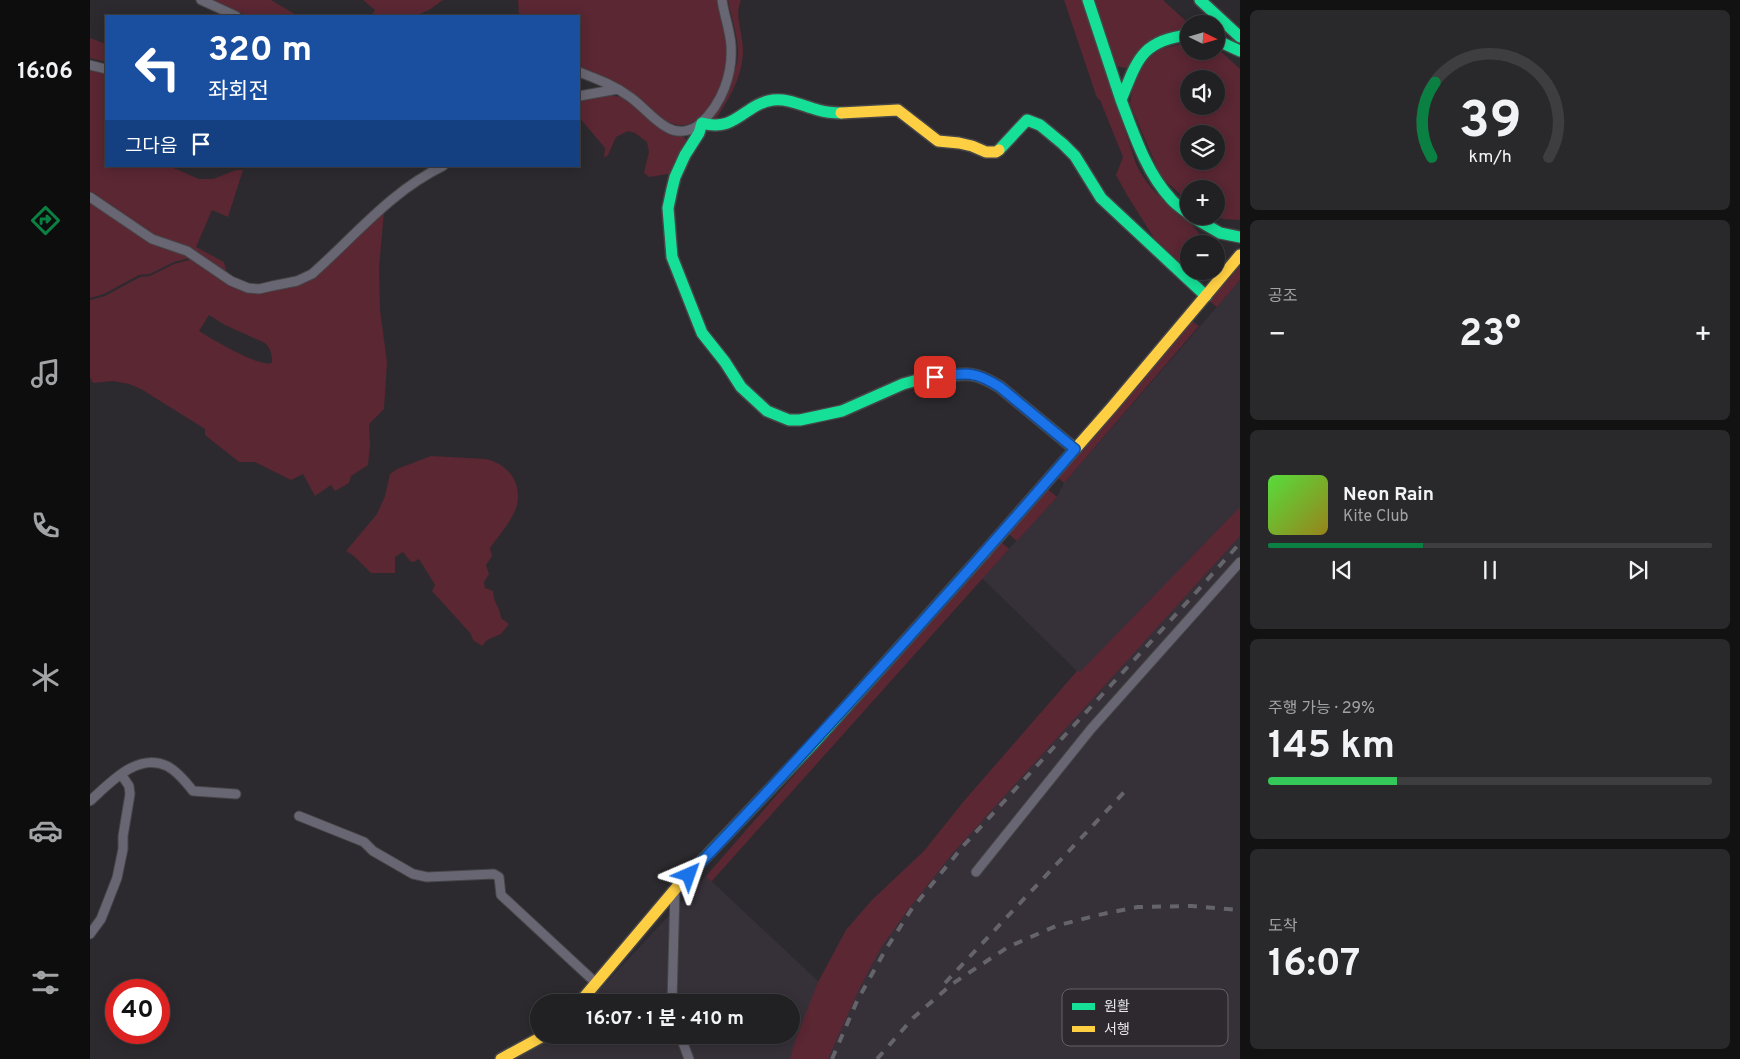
<!DOCTYPE html>
<html lang="ko">
<meta charset="utf-8">
<style>
body{margin:0;font-family:Overpass,"Noto Sans KR",sans-serif;background:#29282a;color:#f1f3f6;height:100vh;display:flex;flex-direction:column;font-size:19px;white-space:nowrap}
*{box-sizing:border-box;margin:0}
p{font-size:16px;color:#a2a3a5}
.icon{flex:none;width:28px;height:28px;fill:none;stroke:currentColor;stroke-width:2;stroke-linecap:round;stroke-linejoin:round}
.map{position:relative;flex:1;overflow:hidden}
.drawer{display:flex;flex-direction:column;gap:10px;padding:10px;background:#121213;width:500px}
.drawer>*{flex:none}
.top-card{position:absolute;left:15px;top:15px;width:475px;height:152px;border-radius:0px;box-shadow:0 2px 12px #0003,0 0 0 1px #3e3e40;background:#1a4fa0;color:#fff;overflow:hidden}
.needle{width:32px;rotate:95deg}
.tools{position:absolute;left:1090px;top:15px;display:grid;gap:10px}
.tools a{display:grid;place-items:center;width:45px;height:45px;border-radius:50%;background:#212022;box-shadow:0 2px 12px #0003,0 0 0 1px #3e3e40;font-size:25px}
.speed{position:absolute;left:15px;top:979px;display:flex;gap:10px;font-size:25px;font-weight:700;text-align:center}
.speed>*{display:grid;place-content:center;width:65px;height:65px;border-radius:50%;background:#212022;box-shadow:0 2px 12px #0003,0 0 0 1px #3e3e40;line-height:1}
.speed .limit{border:8px solid #d22;background:#fff;color:#111}
.pin{position:absolute;display:grid;place-items:center;width:42px;height:42px;color:#fff;margin:-21px;border-radius:10px;box-shadow:0 2px 8px #0006}
.me{position:absolute;width:55px;margin:-28px;rotate:43deg;stroke-linejoin:round;filter:drop-shadow(0 0 4px #0008)}
.turn{display:flex;align-items:center;gap:18px;height:105px;padding:0 20px;font-size:22px}
.turn .icon{width:65px;height:65px;stroke-width:2.5}
.turn b{display:block;font-size:35px;line-height:42px}
.then{display:flex;align-items:center;height:48px;padding:0 20px;background:#0003;gap:10px;font-size:19px}
.big{font-size:38px;font-weight:700;line-height:1.1}
.drawer .widget{flex:1;display:flex;flex-direction:column;justify-content:center;gap:8px;min-width:0;padding:0 18px;border-radius:8px;background:#29282a}
.drawer .dial{align-items:center;gap:0}
.dial svg{height:130px;overflow:visible;fill:none;stroke:#3e3e40;stroke-width:7;stroke-linecap:round;text-anchor:middle}
.dial text{fill:#f1f3f6;stroke:none}
.song{display:flex;align-items:center;gap:15px}
.cover{width:60px;height:60px;border-radius:8px;background:linear-gradient(135deg,hsl(110 70% 55%),hsl(50 70% 35%))}
.played{height:5px;border-radius:2px;background:linear-gradient(90deg,#0b8043 35%,#3e3e40 35%)}
.keys{display:flex;justify-content:space-around;direction:ltr}
.heat{display:flex;justify-content:space-between;align-items:center;font-size:28px;direction:ltr}
.charge{height:8px;border-radius:4px;background:linear-gradient(90deg,#34c759 29%,#3e3e40 0)}
.trip{position:absolute;left:440px;top:994px;width:270px;height:50px;border-radius:25px;background:#212022;box-shadow:0 2px 12px #0003,0 0 0 1px #3e3e40;font-weight:700;line-height:50px;text-align:center}
main{display:flex;flex:1;min-height:0}
.menu{display:flex;flex-direction:column;width:90px;justify-content:space-around;align-items:center;background:#0d0d0e;color:#a2a3a5}
.menu .icon{width:35px;height:35px}
.menu .on{color:#0b8043}
.menu b{font-size:22px;color:#f1f3f6}
.map>svg:first-child{display:block}
.built{fill:#363039}
.green{fill:#5a2733;fill-rule:evenodd}
.lines{fill:none;stroke-linecap:round;stroke-linejoin:round}
.street-casing{stroke:#464547;stroke-width:11}
.fast-casing{stroke:#464547;stroke-width:14}
.slow-casing{stroke:#464547;stroke-width:14}
.street{stroke:#686672;stroke-width:9}
.fast{stroke:#16e098;stroke-width:11}
.slow{stroke:#ffcf43;stroke-width:11}
.rail{stroke:#65646a;stroke-width:4;stroke-dasharray:9 9;stroke-linecap:butt}
.route-casing{stroke:#114b97;stroke-width:12}
.route{stroke:#1a73e8;stroke-width:9}
.key{fill:#2d292f;stroke:#656267;stroke-width:1}
.key-label{font-size:14px;fill:#e9e7ea}
</style>
<main>
<nav class="menu">
<b>16:06</b>
<svg class="icon on" aria-label="directions" viewBox="0 0 24 24"><path d="M12 3l9 9-9 9-9-9zM9 14v-3h6M13 9l2 2-2 2"/></svg>
<svg class="icon" aria-label="music" viewBox="0 0 24 24"><path d="M9 18V5l10-2v13"/><circle cx="6" cy="18" r="3"/><circle cx="16" cy="16" r="3"/></svg>
<svg class="icon" aria-label="phone" viewBox="0 0 24 24"><path d="M5 4h4l2 5-3 2q2 4 5 5l2-3 5 2v4C11 20 4 13 5 4z"/></svg>
<svg class="icon" aria-label="climate" viewBox="0 0 24 24"><path d="M12 3v18M4 7l16 10M4 17L20 7"/></svg>
<svg class="icon" aria-label="car" viewBox="0 0 24 24"><path d="M5 17H2v-5l4-1 3-4h7l3 4 3 1v5h-3M9 17h6M6 11h13"/><circle cx="7" cy="17" r="2"/><circle cx="17" cy="17" r="2"/></svg>
<svg class="icon" aria-label="filters" viewBox="0 0 24 24"><path d="M4 7h16M4 17h16"/><circle cx="9" cy="7" r="2"/><circle cx="15" cy="17" r="2"/></svg>
</nav>
<div class="map">
<svg width="1150" height="1059" viewBox="0 0 1150 1059">
<rect width="100%" height="100%" fill="#2c2a2e"/>
<path class="built" d="M1150,280v779h-733l46,-24h238v-33h-203l118,-126 113,106 27,-52 26,-30 52,-49 40,-50 113,-130 -95,-93 75,-81 7,-14z"/>
<path class="green" d="M123,0h58l27,16h-50z
M273,0h80l-14,10 -14,6h-44l4,-6z
M428,0h201c4,17 10,35 10,53 -1,23 -21,76 -51,72 -17,-2 -30,-21 -44,-30 -17,-11 -37,-18 -55,-27v-52h-60z
M638,0h13c-7,16 2,33 2,50 0,28 -16,52 -31,75l-5,-3c13,-21 31,-45 31,-71 -1,-18 -7,-34 -10,-51z
M974,0h18l54,164c6,12 13,22 23,32 14,14 39,29 46,48h-16v27l-35,-33 -27,-43 -11,-20 7,-18 -23,-57 -3,-2z
M1003,0h70l26,24v6l-63,38 -11,-2z
M0,38l16,6v18l-16,-4z
M1099,42v9h27v-4l24,22v151l-16,-1 -11,-3h3v-27h-27v13l-28,-25 -31,-73 3,-25 17,-22 11,-8zM1099,79h27v27h-27zM1099,134h27v27h-27z
M0,69l16,3v94h63l30,13h14l23,-9h7l-15,47 -16,-7 -16,37 28,15 3,12 -68,-35 -69,-45z
M517,95l15,2 7,4 42,32 13,4 2,3 -1,8 -11,25 -25,4 -5,-4 5,-21 -2,-10 -12,-9 -7,-2 -12,6 -8,18 -4,3 1,-10 -26,-31v-17z
M0,199l103,58 -19,5 -24,12 -11,1 -35,19 -14,4z
M294,212l-5,56 1,42 7,52 -3,47 -15,15 1,22 -2,19 -17,11 -2,7 -14,8 -4,-6 -16,11 -12,-22 -12,6 -36,-18h-16l-34,-27v-6l-64,-40 -12,-5 -16,-3 -20,2 -3,-6v-77l15,-4 35,-19 10,-1 24,-12 15,-4h8l43,28 59,-5zM119,315l16,10 40,18c6,6 7,11 7,20 -14,4 -60,-24 -73,-32z
M1150,266v14l-23,27 -8,-6z
M1102,321l7,5 -135,157 -8,-7z
M341,456l55,3c21,5 36,22 31,46 -4,15 -19,31 -27,43l2,8 -6,9 3,9 -5,8 1,6 8,3c1,14 7,15 8,27l8,6 -8,10 -14,6 -5,6 -9,-6 -2,-6 -39,-43 3,-6 -16,-26 -5,3 -4,-1 -7,-9 -8,5v16h-24l-17,-17 -8,-5 31,-37 8,-18 5,-22 7,-5z
M956,488l11,9 -40,44 -11,-9z
M1150,507v29l-288,318 -45,57 -25,35 -22,41 -32,72h-38l5,-18 23,-59 28,-52 26,-30 52,-49 40,-50 113,-130 3,1z
M909,540l10,9 -298,333 -5,-6z"/>
<g class="lines">
<defs>
<path id="street" d="M111,0l35,16
M0,65l16,4
M489,72c18,7 35,13 51,25 13,9 24,24 38,31 11,6 24,3 32,-4 22,-20 33,-50 31,-79 -1,-15 -7,-30 -9,-45
M489,96l39,-7
M0,197l62,42 35,12 44,30 17,7 11,1 13,-3 25,-5 15,-7c42,-37 79,-83 131,-108
M0,801c20,-18 47,-49 77,-35 10,5 19,16 26,25l43,3
M209,816l65,26 9,9 40,23 14,3 67,-3 5,3 2,18 95,88
M886,872l115,-143 149,-167
M0,934l11,-15 16,-41 6,-29v-13l7,-42 -1,-8 -8,-12
M582,1002l3,-113
M590,1035l9,24"/>
<path id="fast" d="M998,0l33,100c16,-39 20,-60 68,-65
M1110,0l40,37
M1126,40l24,11
M1031,100c13,34 25,72 50,99 5,6 12,10 18,15
M751,113c-8,0 -16,-1 -23,-3 -15,-4 -30,-12 -45,-10 -29,4 -37,33 -71,23l-3,10 -14,22 -10,22 -3,12 -4,19 4,49 30,76 23,29 16,25 26,24 22,9h11l42,-9 61,-27 18,-5 17,-2
M909,150l28,-30 13,5 23,19 12,12 26,42 105,98
M1101,216l29,17 20,4
M587,887l135,-142 173,-193"/>
<path id="slow" d="M751,113l57,-3 40,31 21,2 13,3 14,6h10l3,-2
M848,377c29,-4 36,-6 62,10l75,62
M895,552l127,-145 128,-152
M490,1002l97,-115
M411,1059l44,-24"/>
</defs>
<use href="#street" class="street-casing"/>
<use href="#fast" class="fast-casing"/>
<use href="#slow" class="slow-casing"/>
<use href="#street" class="street"/>
<use href="#fast" class="fast"/>
<use href="#slow" class="slow"/>
<path class="rail" d="M855,983l184,-196
M742,1059l25,-58 29,-52 25,-39 53,-65 227,-247 49,-55
M787,1059l36,-41 39,-34 56,-37 48,-21 42,-11 40,-8 54,-1 48,4"/>
</g>
<g class="lines">
<defs>
<path id="route" d="M599,875c132,-139 260,-281 386,-426l-75,-62c-27,-17 -35,-14 -65,-10"/>
</defs>
<use href="#route" class="route-casing"/>
<use href="#route" class="route"/>
</g>
<rect x="972" y="989" width="166" height="57" rx="8" class="key"/>
<rect x="982" y="1003" width="23" height="7" fill="#16e098"/>
<rect x="982" y="1026" width="23" height="6" fill="#ffcf43"/>
<g class="key-label">
<text x="1014" y="1011">원활</text>
<text x="1014" y="1034">서행</text>
</g>
</svg>
<div class="tools">
<a><svg class="needle" viewBox="-14 -14 28 28"><path d="M0-13l5 13h-10z" fill="#e53935"/><path d="M0 13l5-13h-10z" fill="#a2a3a5"/></svg></a>
<a><svg class="icon" aria-label="sound" viewBox="0 0 24 24"><path d="M4 9h4l5-4v14l-5-4H4zM17 9q2 3 0 6"/></svg></a>
<a><svg class="icon" aria-label="layers" viewBox="0 0 24 24"><path d="M12 4l9 5-9 5-9-5zM3 14l9 5 9-5"/></svg></a>
<a>+</a>
<a>−</a>
</div>
<div class="speed"><div class="limit">40</div></div>
<div class="pin" style="left:845px;top:377px;background:#d93025"><svg class="icon" aria-label="arrive" viewBox="0 0 24 24"><path d="M6 21V4h12l-3 4 3 4H6"/></svg></div>
<svg class="me" style="left:599px;top:875px" viewBox="-20 -20 40 40"><path d="M0-17L14 15 0 8-14 15z" fill="#1a73e8" stroke="#fff" stroke-width="4"/></svg>
<div class="trip">16:07 · 1 분 · 410 m</div>
<div class="top-card">
<div class="turn"><svg class="icon" aria-label="left" viewBox="0 0 24 24"><path d="M17 20v-9H6M10 6l-5 5 5 5"/></svg><div><b>320 m</b>좌회전</div></div>
<div class="then">그다음<svg class="icon" aria-label="arrive" viewBox="0 0 24 24"><path d="M6 21V4h12l-3 4 3 4H6"/></svg></div>
</div>
</div>
<section class="drawer">
<div class="widget dial"><svg viewBox="0 0 100 80">
<path d="M14 69A42 42 0 1 1 86 69"/>
<path d="M14 69A42 42 0 0 1 16 23" stroke="#0b8043"/>
<text x="50" y="56" font-size="32" font-weight="700">39</text>
<text x="50" y="72" font-size="11">km/h</text>
</svg></div>
<div class="widget"><p>공조</p>
<div class="heat"><a>−</a><b class="big">23°</b><a>+</a></div>
</div>
<div class="widget">
<div class="song"><i class="cover"></i><div><b>Neon Rain</b><p>Kite Club</p></div></div>
<div class="played"></div>
<div class="keys"><svg class="icon" aria-label="previous" viewBox="0 0 24 24"><path d="M18 5L8 12l10 7zM5 5v14"/></svg><svg class="icon" aria-label="pause" viewBox="0 0 24 24"><path d="M8 5v14M16 5v14"/></svg><svg class="icon" aria-label="next" viewBox="0 0 24 24"><path d="M6 5l10 7-10 7zM19 5v14"/></svg></div>
</div>
<div class="widget"><p>주행 가능 · 29%</p><b class="big">145 km</b><div class="charge"></div></div>
<div class="widget"><p>도착</p><b class="big">16:07</b></div>
</section>
</main>
